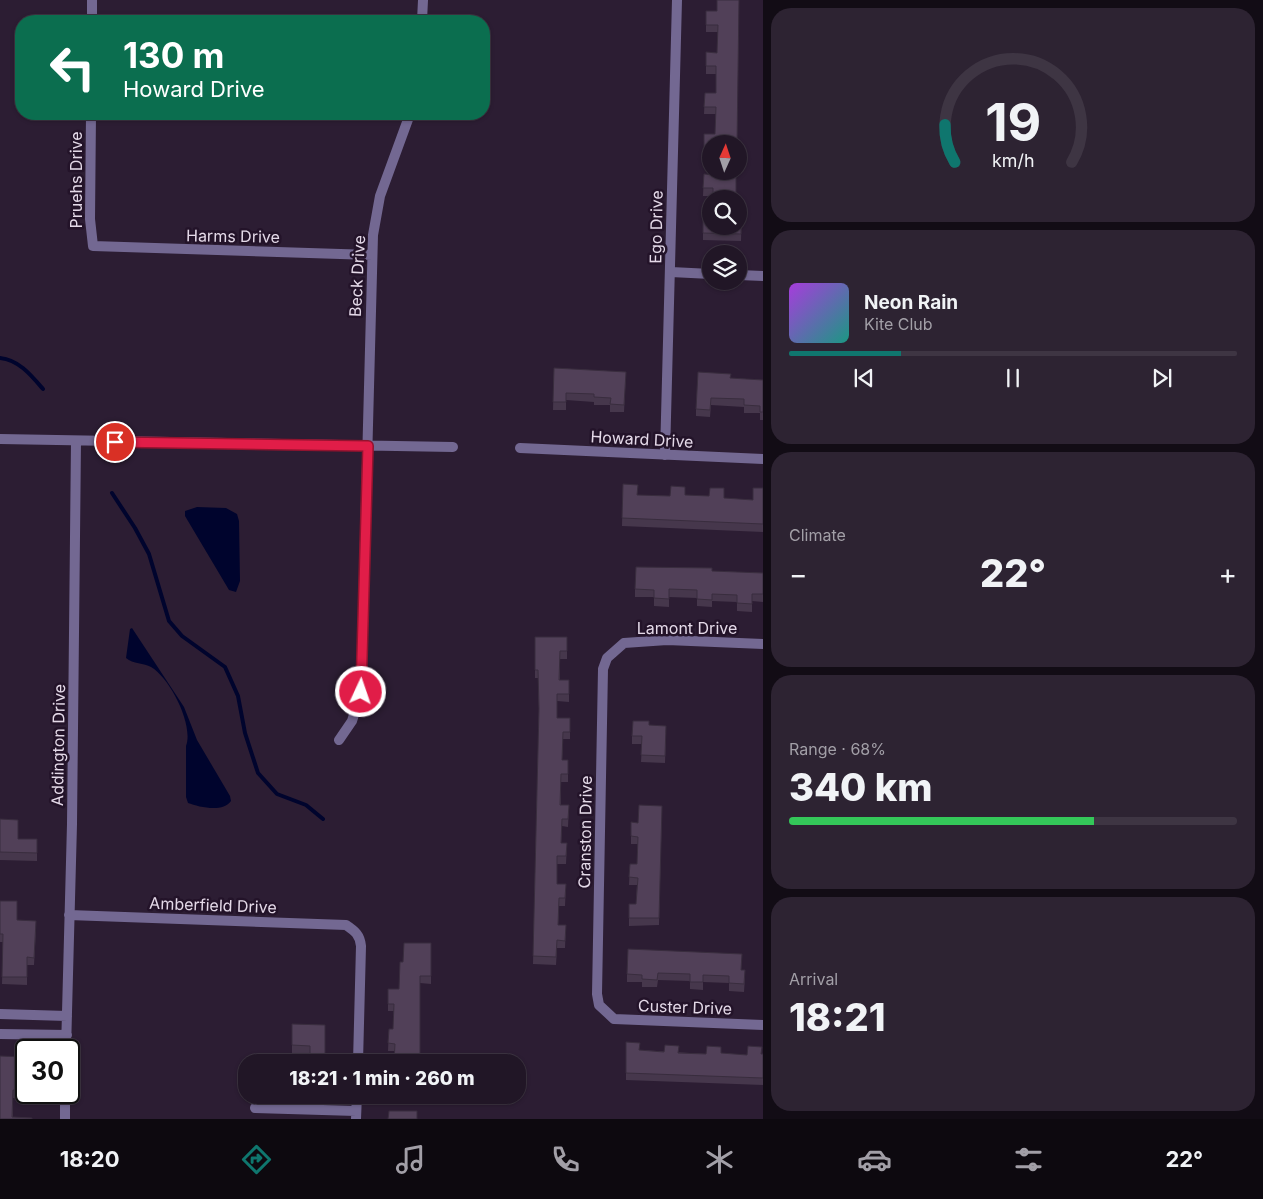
<!DOCTYPE html>
<meta charset="utf-8">
<style>
body{margin:0;font-family:Inter,sans-serif;background:#2d2332;color:#f1f3f6;height:100vh;display:flex;flex-direction:column;font-size:19px;white-space:nowrap}
*{box-sizing:border-box;margin:0}
p{font-size:16px;color:#a29fa7}
.icon{flex:none;width:28px;height:28px;fill:none;stroke:currentColor;stroke-width:2;stroke-linecap:round;stroke-linejoin:round}
.map{position:relative;flex:1;overflow:hidden}
.drawer{display:flex;flex-direction:column;gap:8px;padding:8px;background:#120c15;width:500px}
.drawer>*{flex:none}
.guide{position:absolute;left:15px;top:15px;width:475px;height:105px;border-radius:20px;box-shadow:0 1px 4px #0004,0 0 0 1px #3e3543;background:#0b6e4f;color:#fff;overflow:hidden}
.needle{width:32px;rotate:3deg}
.buttons{position:absolute;left:702px;top:135px;display:grid;gap:10px}
.buttons a{display:grid;place-items:center;width:45px;height:45px;border-radius:50%;background:#211626;box-shadow:0 1px 4px #0004,0 0 0 1px #3e3543;font-size:25px}
.speed{position:absolute;left:15px;top:1039px;display:flex;gap:10px;font-size:25px;font-weight:700;text-align:center}
.speed>*{display:grid;place-content:center;width:65px;height:65px;border-radius:50%;background:#211626;box-shadow:0 1px 4px #0004,0 0 0 1px #3e3543;line-height:1}
.speed .limit{border:2px solid #111;border-radius:8px;background:#fff;color:#111}
.pin{position:absolute;display:grid;place-items:center;width:42px;height:42px;color:#fff;margin:-21px;border:2px solid #fff;border-radius:50%;box-shadow:0 1px 5px #0007}
.me{position:absolute;width:55px;margin:-28px;rotate:3deg;stroke-linejoin:round;filter:drop-shadow(0 0 4px #0008)}
.turn{display:flex;align-items:center;gap:18px;height:105px;padding:0 25px;font-size:22px}
.turn .icon{width:65px;height:65px;stroke-width:2.5}
.turn b{display:block;font-size:35px;line-height:42px}
.big{font-size:38px;font-weight:800;line-height:1.1}
.drawer .widget{flex:1;display:flex;flex-direction:column;justify-content:center;gap:8px;min-width:0;padding:0 18px;border-radius:20px;background:#2d2332}
.drawer .dial{align-items:center;gap:0}
.dial svg{height:130px;overflow:visible;fill:none;stroke:#3e3543;stroke-width:7;stroke-linecap:round;text-anchor:middle}
.dial text{fill:#f1f3f6;stroke:none}
.song{display:flex;align-items:center;gap:15px}
.cover{width:60px;height:60px;border-radius:8px;background:linear-gradient(135deg,hsl(280 70% 55%),hsl(170 70% 35%))}
.played{height:5px;border-radius:2px;background:linear-gradient(90deg,#0f766e 25%,#3e3543 25%)}
.keys{display:flex;justify-content:space-around;direction:ltr}
.heat{display:flex;justify-content:space-between;align-items:center;font-size:28px;direction:ltr}
.charge{height:8px;border-radius:4px;background:linear-gradient(90deg,#34c759 68%,#3e3543 0)}
.trip{position:absolute;left:238px;top:1054px;width:288px;height:50px;border-radius:20px;background:#211626;box-shadow:0 1px 4px #0004,0 0 0 1px #3e3543;font-weight:800;line-height:50px;text-align:center}
.tab-bar{display:flex;height:80px;justify-content:space-around;align-items:center;background:#0d090f;color:#a29fa7}
.tab-bar .icon{width:35px;height:35px}
.tab-bar .current{color:#0f766e}
.tab-bar b{font-size:22px;color:#f1f3f6}
main{display:flex;flex:1;min-height:0}
.map>svg:first-child{display:block}
.water{fill:#00042d}
.lines{fill:none;stroke-linecap:round;stroke-linejoin:round}
.stream{stroke:#00042d;stroke-width:4}
.minor{stroke:#736892;stroke-width:10}
.wall{fill:#46374c}
.building{fill:#514058;stroke:#392d3e}
.route-casing{stroke:#92132f;stroke-width:12}
.route{stroke:#e11d48;stroke-width:9}
.labels{text-anchor:middle;stroke-width:5;stroke-linejoin:round;paint-order:stroke}
.street-label{font-size:16px;fill:#e4d9e8;stroke:#231329}
</style>
<main>
<div class="map">
<svg width="763" height="1119" viewBox="0 0 763 1119">
<rect width="100%" height="100%" fill="#2c1d33"/>
<path class="water" d="M197,507l29,1 11,6 2,7 1,60 -4,11 -7,-2 -44,-74v-5z
M132,628l52,79 13,33 33,56 1,5c-8,12 -32,6 -43,2l-2,-6v-51c8,-21 -16,-68 -35,-79 -7,-4 -18,-3 -25,-9l4,-29z"/>
<g class="lines">
<path class="stream" d="M0,358c19,2 31,17 43,31
M112,493l23,35 14,26 20,67 13,15 43,31 13,29 7,37 13,40 19,21 29,11 17,14"/>
<path class="minor" d="M92,21v-21
M422,21l1,-21
M91,114l-1,105 3,27 279,9
M671,272l40,2
M739,275l24,1
M0,439l453,8
M520,448l243,11
M665,455l12,-455
M763,644l-96,-4 -43,3 -17,15 -4,11 -6,325 2,11 15,14 149,6
M339,740l13,-19 9,-29 12,-457 7,-39 30,-82
M69,915l277,10c9,6 14,10 15,21l-3,116
M0,1014l67,2
M0,1034l67,1
M66,1050l6,-226 4,-383
M255,1108l101,3
M65,1119v-27
M356,1119l1,-24"/>
</g>
<path class="wall" d="M706,11h11l20,133h-26v11h-7v-21h11l1,-20h-12l1,-21h11v-19h-10v-22l11,1 1,-21h-12z
M704,174l10,1 -1,21h-10z
M742,201l-1,40 -38,-1v-21l8,7z
M554,368l72,4 -2,40h-14v-7h-16v-3l-28,-2v10h-13z
M730,378l33,2v40h-3v-7h-16v-6l-33,-2 -1,12 -14,-1v-7z
M623,484l15,11 32,1 15,-1 39,3 29,2 10,-12v44l-141,-6z
M712,571l51,2v29l-11,-1v11l-15,-1v-9l-25,-1v6l-15,-1v-8l-28,-1v10l-15,-1v-9h-19v-8z
M535,637h32v22h-7v21h9v22l-12,-1v17h13v21h-7l-1,21h6v22h-7v23h8l-1,22 -6,-1 -1,17h6l-1,21h-9v20h9l-1,22h-6l-1,19h8l-1,23h-8l-1,17 -23,-1 6,-253 -1,-33h-3z
M649,725l17,8 -1,30 -24,-1 1,-18h-10v-8z
M662,806l-3,119 -30,1v-22h7l1,-19h-8l1,-21h7l1,-20h-7v-8l7,-13z
M0,819l18,20h19v22l-37,-1z
M0,901l17,19 19,8 -2,37h-7v20l-25,-1 1,-42h-3z
M431,943v41l-11,-1v79h-26v-11h-6l1,-22h4l1,-18h-6v-22h11l4,-27z
M741,970l4,7 -1,15 -15,-1v-8l-26,-1v8l-13,-1v-8l-32,-1 -1,7h-15v-5h-15v-8z
M292,1024l33,38 -15,-9h-18z
M626,1042l14,8 66,4 15,-1 26,2 16,-1v31l-137,-5z
M26,1057v22l-4,-1v20h-9v19l-13,2z"/>
<path class="building" d="M717,0h22l-2,144h-26v3h-7v-13h11l1,-27h-12l1,-14h11v-27h-10v-14l11,1 1,-28h-12v-14h11z
M715,171h21v28h-23v-11h-10l1,-14 10,1z
M739,201h3l-1,33 -38,-1v-14h8v7h28z
M554,368l72,4 -2,33 -14,-1 1,-6 -17,-1v-3l-28,-1v9h-13z
M698,372l33,2 -1,4 33,2v32h-3v-6l-16,-1v-6l-33,-1 -1,12 -14,-1z
M623,484l15,1 -1,10 33,1 1,-10 14,1v8l24,1 1,-8h14v10l29,2v-12h10v36l-141,-6z
M636,567l76,1v3l51,2v21h-11v10l-15,-1v-8l-25,-1v6l-15,-1v-9l-28,-1v10l-15,-1v-8l-19,-1z
M535,637h32v14h-7l-1,29h10v14h-12v24h13v14h-7l-1,28h6v14h-7l-1,31h9l-1,14h-6l-1,24h6l-1,13h-9v28h9l-1,14h-6l-1,27h8l-1,16 -8,-1 -1,17 -23,-1 6,-248 -1,-38h-3z
M633,721h16v4l17,1 -1,30 -24,-1 1,-19h-10z
M639,805l23,1 -3,112h-30v-14h7l2,-26 -9,-1 1,-13h7l1,-27 -7,-1v-14l7,1z
M0,819l18,1v19h19v14l-37,-1z
M0,901h17v19l19,1 -2,37 -7,-1v20h-25l1,-43h-3z
M404,943h27v33h-11v86l-26,-1 1,-17 -7,-1 1,-14h4l1,-25h-6v-15h11l1,-27h3z
M628,949l114,5 -1,16h4l-1,14 -15,-1v-7l-26,-1v7h-13v-8l-32,-1 -1,7 -15,-1v-4l-15,-1z
M292,1024l33,1v37h-15v-16l-18,-1z
M626,1042l14,1 -1,7 25,2 1,-7 14,1 -1,7 28,1 1,-8 14,1v6l26,2 1,-9 14,1 -1,7h2v24l-137,-5z
M0,1056l26,1v14h-4v20l-9,-1 -1,27 20,1v1h-32z
M389,1111h28v8h-29z"/>
<g class="lines">
<defs>
<path id="route" d="M115,442l253,4 -7,246"/>
</defs>
<use href="#route" class="route-casing"/>
<use href="#route" class="route"/>
</g>
<g class="labels">
<g class="street-label">
<text transform="translate(76 180) rotate(-90)" y="6">Pruehs Drive</text>
<text transform="translate(656 227) rotate(-89)" y="6">Ego Drive</text>
<text transform="translate(233 236) rotate(1)" y="6">Harms Drive</text>
<text transform="translate(357 276) rotate(-87)" y="6">Beck Drive</text>
<text transform="translate(642 439) rotate(3)" y="6">Howard Drive</text>
<text x="687" y="634">Lamont Drive</text>
<text transform="translate(58 745) rotate(-89)" y="6">Addington Drive</text>
<text transform="translate(585 832) rotate(-89)" y="6">Cranston Drive</text>
<text transform="translate(213 905) rotate(2)" y="6">Amberfield Drive</text>
<text transform="translate(685 1007) rotate(2)" y="6">Custer Drive</text>
</g>
</g>
</svg>
<div class="buttons">
<a><svg class="needle" viewBox="-14 -14 28 28"><path d="M0-13l5 13h-10z" fill="#e53935"/><path d="M0 13l5-13h-10z" fill="#a29fa7"/></svg></a>
<a><svg class="icon" aria-label="search" viewBox="0 0 24 24"><circle cx="10" cy="10" r="6"/><path d="M15 15l6 6"/></svg></a>
<a><svg class="icon" aria-label="layers" viewBox="0 0 24 24"><path d="M12 4l9 5-9 5-9-5zM3 14l9 5 9-5"/></svg></a>
</div>
<div class="speed"><div class="limit">30</div></div>
<div class="pin" style="left:115px;top:442px;background:#d93025"><svg class="icon" aria-label="arrive" viewBox="0 0 24 24"><path d="M6 21V4h12l-3 4 3 4H6"/></svg></div>
<svg class="me" style="left:361px;top:692px" viewBox="-20 -20 40 40"><circle r="17" fill="#e11d48" stroke="#fff" stroke-width="3"/><path d="M0-11L8 9 0 5-8 9z" fill="#fff"/></svg>
<div class="trip">18:21 · 1 min · 260 m</div>
<div class="guide">
<div class="turn"><svg class="icon" aria-label="left" viewBox="0 0 24 24"><path d="M17 20v-9H6M10 6l-5 5 5 5"/></svg><div><b>130 m</b>Howard Drive</div></div>
</div>
</div>
<section class="drawer">
<div class="widget dial"><svg viewBox="0 0 100 80">
<path d="M14 69A42 42 0 1 1 86 69"/>
<path d="M14 69A42 42 0 0 1 8 46" stroke="#0f766e"/>
<text x="50" y="56" font-size="32" font-weight="700">19</text>
<text x="50" y="72" font-size="11">km/h</text>
</svg></div>
<div class="widget">
<div class="song"><i class="cover"></i><div><b>Neon Rain</b><p>Kite Club</p></div></div>
<div class="played"></div>
<div class="keys"><svg class="icon" aria-label="previous" viewBox="0 0 24 24"><path d="M18 5L8 12l10 7zM5 5v14"/></svg><svg class="icon" aria-label="pause" viewBox="0 0 24 24"><path d="M8 5v14M16 5v14"/></svg><svg class="icon" aria-label="next" viewBox="0 0 24 24"><path d="M6 5l10 7-10 7zM19 5v14"/></svg></div>
</div>
<div class="widget"><p>Climate</p>
<div class="heat"><a>−</a><b class="big">22°</b><a>+</a></div>
</div>
<div class="widget"><p>Range · 68%</p><b class="big">340 km</b><div class="charge"></div></div>
<div class="widget"><p>Arrival</p><b class="big">18:21</b></div>
</section>
</main>
<nav class="tab-bar">
<b>18:20</b>
<svg class="icon current" aria-label="directions" viewBox="0 0 24 24"><path d="M12 3l9 9-9 9-9-9zM9 14v-3h6M13 9l2 2-2 2"/></svg>
<svg class="icon" aria-label="music" viewBox="0 0 24 24"><path d="M9 18V5l10-2v13"/><circle cx="6" cy="18" r="3"/><circle cx="16" cy="16" r="3"/></svg>
<svg class="icon" aria-label="phone" viewBox="0 0 24 24"><path d="M5 4h4l2 5-3 2q2 4 5 5l2-3 5 2v4C11 20 4 13 5 4z"/></svg>
<svg class="icon" aria-label="climate" viewBox="0 0 24 24"><path d="M12 3v18M4 7l16 10M4 17L20 7"/></svg>
<svg class="icon" aria-label="car" viewBox="0 0 24 24"><path d="M5 17H2v-5l4-1 3-4h7l3 4 3 1v5h-3M9 17h6M6 11h13"/><circle cx="7" cy="17" r="2"/><circle cx="17" cy="17" r="2"/></svg>
<svg class="icon" aria-label="filters" viewBox="0 0 24 24"><path d="M4 7h16M4 17h16"/><circle cx="9" cy="7" r="2"/><circle cx="15" cy="17" r="2"/></svg>
<b>22°</b>
</nav>
